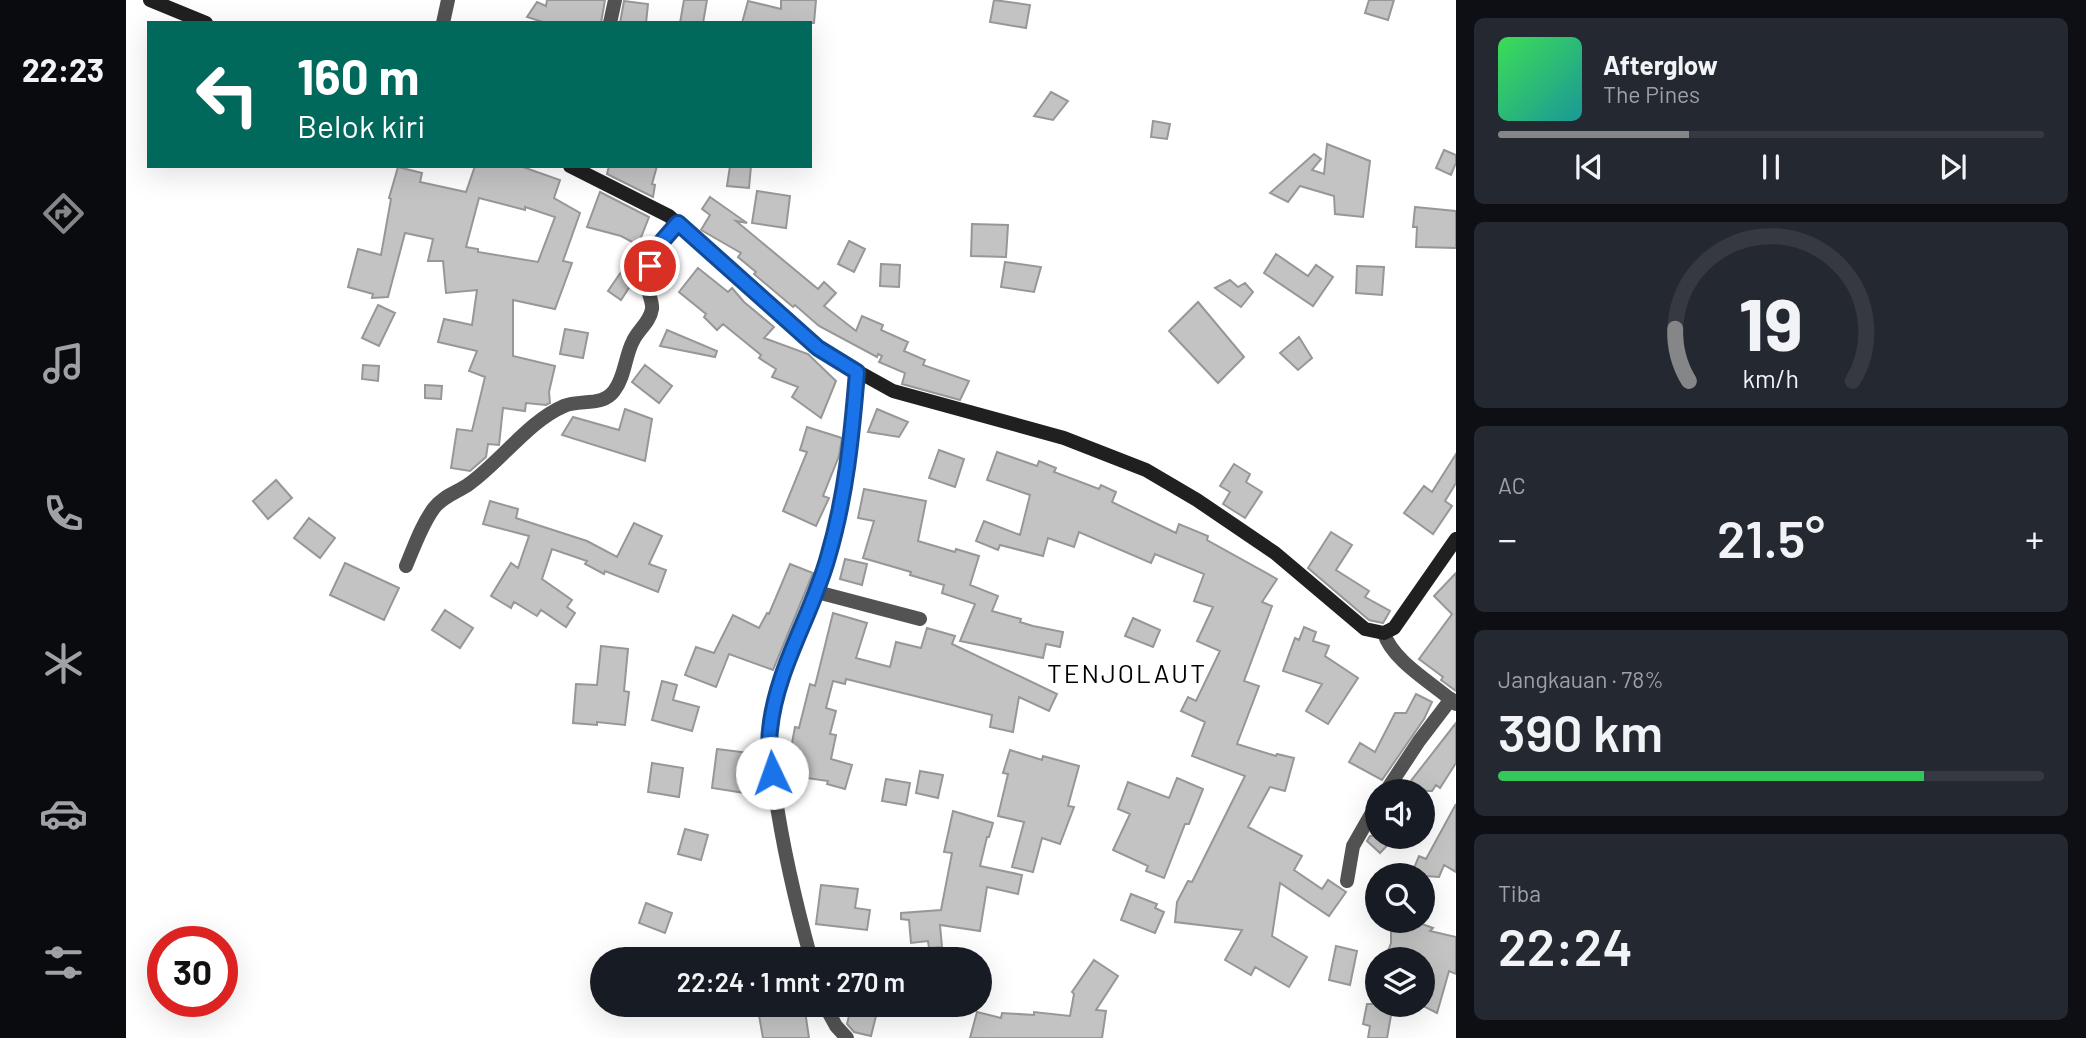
<!DOCTYPE html>
<html lang="id">
<meta charset="utf-8">
<style>
body{margin:0;font-family:Barlow,sans-serif;background:#242831;color:#f1f3f6;height:100vh;display:flex;flex-direction:column;font-size:26px;white-space:nowrap}
*{box-sizing:border-box;margin:0}
p{font-size:23px;color:#9ea1a6}
.icon{flex:none;width:38px;height:38px;fill:none;stroke:currentColor;stroke-width:2;stroke-linecap:round;stroke-linejoin:round}
.map{position:relative;flex:1;overflow:hidden}
.details{display:flex;flex-direction:column;gap:18px;padding:18px;background:#0d0f14;width:630px}
.details>*{flex:none}
.banner{position:absolute;left:21px;top:21px;width:665px;height:147px;border-radius:0px;box-shadow:0 7px 28px #0002;background:#00695c;color:#fff;overflow:hidden}
.buttons{position:absolute;left:1239px;top:779px;display:grid;gap:14px}
.buttons a{display:grid;place-items:center;width:70px;height:70px;border-radius:50%;background:#171b24;box-shadow:0 7px 28px #0002;font-size:35px}
.speed{position:absolute;left:21px;top:926px;display:flex;gap:14px;font-size:35px;font-weight:700;text-align:center}
.speed>*{display:grid;place-content:center;width:91px;height:91px;border-radius:50%;background:#171b24;box-shadow:0 7px 28px #0002;line-height:1}
.speed .limit{border:10px solid #d22;background:#fff;color:#111}
.pin{position:absolute;display:grid;place-items:center;width:60px;height:60px;color:#fff;margin:-30px;border:4px solid #fff;border-radius:50%;box-shadow:0 2px 7px #0007}
.me{position:absolute;width:77px;margin:-38px;rotate:357deg;stroke-linejoin:round;filter:drop-shadow(0 0 5px #0008)}
.turn{display:flex;align-items:center;gap:24px;height:147px;padding:0 35px;font-size:32px}
.turn .icon{width:91px;height:91px;stroke-width:2.5}
.turn b{display:block;font-size:49px;line-height:60px}
.big{font-size:52px;font-weight:600;line-height:1.1}
.details .tile{flex:1;display:flex;flex-direction:column;justify-content:center;gap:10px;min-width:0;padding:0 24px;border-radius:10px;background:#242831}
.details .dial{align-items:center;gap:0}
.dial svg{height:182px;overflow:visible;fill:none;stroke:#363941;stroke-width:7;stroke-linecap:round;text-anchor:middle}
.dial text{fill:#f1f3f6;stroke:none}
.song{display:flex;align-items:center;gap:21px}
.cover{width:84px;height:84px;border-radius:10px;background:linear-gradient(135deg,hsl(130 70% 55%),hsl(180 70% 35%))}
.played{height:7px;border-radius:4px;background:linear-gradient(90deg,#858687 35%,#363941 35%)}
.keys{display:flex;justify-content:space-around;direction:ltr}
.heat{display:flex;justify-content:space-between;align-items:center;font-size:38px;direction:ltr}
.charge{height:10px;border-radius:5px;background:linear-gradient(90deg,#34c759 78%,#363941 0)}
.trip{position:absolute;left:464px;top:947px;width:402px;height:70px;border-radius:35px;background:#171b24;box-shadow:0 7px 28px #0002;font-weight:600;line-height:70px;text-align:center}
main{display:flex;flex:1;min-height:0}
.tabs{display:flex;flex-direction:column;width:126px;justify-content:space-around;align-items:center;background:#090b0e;color:#9ea1a6}
.tabs .icon{width:49px;height:49px}
.tabs .on{color:#858687}
.tabs b{font-size:32px;color:#f1f3f6}
.map>svg:first-child{display:block}
.building{fill:#c3c3c3;stroke:#979797;stroke-width:2;fill-rule:evenodd}
.lines{fill:none;stroke-linecap:round;stroke-linejoin:round}
.street{stroke:#535353;stroke-width:14}
.secondary{stroke:#202020;stroke-width:14}
.route-casing{stroke:#114b97;stroke-width:18}
.route{stroke:#1a73e8;stroke-width:12}
.labels{text-anchor:middle;stroke-width:5;stroke-linejoin:round;paint-order:stroke}
.quarter-label{font-size:26px;letter-spacing:2px;fill:#000;stroke:#fff}
</style>
<main>
<nav class="tabs">
<b>22:23</b>
<svg class="icon on" aria-label="directions" viewBox="0 0 24 24"><path d="M12 3l9 9-9 9-9-9zM9 14v-3h6M13 9l2 2-2 2"/></svg>
<svg class="icon" aria-label="music" viewBox="0 0 24 24"><path d="M9 18V5l10-2v13"/><circle cx="6" cy="18" r="3"/><circle cx="16" cy="16" r="3"/></svg>
<svg class="icon" aria-label="phone" viewBox="0 0 24 24"><path d="M5 4h4l2 5-3 2q2 4 5 5l2-3 5 2v4C11 20 4 13 5 4z"/></svg>
<svg class="icon" aria-label="climate" viewBox="0 0 24 24"><path d="M12 3v18M4 7l16 10M4 17L20 7"/></svg>
<svg class="icon" aria-label="car" viewBox="0 0 24 24"><path d="M5 17H2v-5l4-1 3-4h7l3 4 3 1v5h-3M9 17h6M6 11h13"/><circle cx="7" cy="17" r="2"/><circle cx="17" cy="17" r="2"/></svg>
<svg class="icon" aria-label="filters" viewBox="0 0 24 24"><path d="M4 7h16M4 17h16"/><circle cx="9" cy="7" r="2"/><circle cx="15" cy="17" r="2"/></svg>
</nav>
<div class="map">
<svg width="1330" height="1038" viewBox="0 0 1330 1038">
<rect width="100%" height="100%" fill="#fff"/>
<path class="building" d="M421,0h58l-4,23h-55l-19,-6 10,-15 9,4z
M558,0h23l-4,23h-23z
M655,0h35l-2,23h-72l6,-22 33,8z
M868,0l36,5 -4,23 -36,-6z
M1243,0h25l-6,20 -23,-7z
M498,1l24,3 -2,19h-26z
M925,92l17,9 -15,19 -19,-4z
M1027,121l17,3 -3,15 -16,-2z
M1201,144l43,17 -7,56 -28,-3 -1,-18 -34,-10 -12,16 -18,-9 44,-39 7,5 -9,11 12,4z
M1318,150l12,5v8l-5,12 -15,-7z
M349,166h45l40,14 -6,18 26,15 -17,48 9,2 -17,46 -42,-9v56l42,10 -6,26 1,11 -4,2 -20,-2 -1,8 -22,-3 -4,37 -11,-1 -2,13 -16,14 -19,-3 6,-39 15,2 13,-54 -16,-6 8,-20 -39,-9 6,-23 28,6 5,-35 -31,3 -3,-32h-15l5,-22 -28,-6 -17,64 -16,1 1,-4 -25,-7 10,-38 23,6 10,-56 -2,-1 9,-31 24,6 -2,9 46,10zM353,198l46,12v-3l30,10 -17,45 -60,-10v-3l-12,-2z
M483,166h48l-5,18 3,1 -2,12 -46,-23z
M604,166h21l-2,22 -22,-2z
M631,191l33,5 -4,32 -34,-5z
M474,192l49,25 -11,28 -17,-9 -34,-9z
M584,197l37,26 -11,-2 82,68 6,-7 12,11 -12,13 32,25 6,-15 21,9 -2,5 27,12 -4,9 21,9 -2,5 46,16 -9,19 -58,-16 3,-11 -26,-11 3,-6 -4,-2 -1,3 -58,-31 -24,-21 -2,2 -39,-33 2,-2 -18,-15 3,-4 -40,-23 9,-15 -8,-6z
M1289,207l41,4v37l-40,-1 1,-20h-4z
M846,224l36,1 -2,32 -35,-1z
M723,241l16,8 -11,23 -16,-8z
M1150,254l32,22 8,-11 17,12 -20,29 -49,-33z
M879,262l36,5 -7,25 -33,-5z
M755,264l19,1 -1,22 -19,-1z
M1231,266l27,1 -2,28 -26,-2z
M572,268l30,24 4,-4 12,14 30,25 -10,11 44,16 28,27 -15,37 -29,-21 6,-10 -26,-10 4,-8 -17,-11 2,-3 -38,-31 -6,6 -13,-13 2,-3 -27,-22z
M495,272l13,8 -13,20 -13,-9z
M1104,280l8,7 7,-4 8,9 -12,15 -26,-19z
M1072,302l46,55 -26,26 -49,-52z
M252,305l17,8 -16,33 -17,-8z
M439,329l23,4 -5,25 -23,-4z
M541,330l50,21 -2,6 -55,-11z
M1173,337l13,21 -14,12 -18,-17z
M237,365l16,1 -1,15 -16,-2z
M519,365l27,21 -13,17 -27,-21z
M299,385l17,1 -1,13 -16,-1z
M499,409l27,10 -7,42 -83,-26 11,-18 46,13z
M751,409l31,13 -9,15 -31,-5z
M681,427l35,11 -3,18 -16,40 6,2 -13,28 -33,-15 24,-59 -7,-2z
M813,450l25,9 -9,28 -26,-9z
M871,452l40,14 2,-5 17,7 -2,4 45,17 2,-4 15,7 -4,10 64,31 3,-9 29,12 -1,4 70,39 -15,23 10,4 -28,75 15,5 -22,58 39,12 1,-2 17,4 -9,33 -15,-4 -22,40 54,29 -8,14 28,19 6,-9 18,12 -17,24 -49,-33 -8,53 35,21 -18,30 -34,-20 -4,8 -26,-15 17,-30 -67,-8 2,-20 11,-21 4,1 53,-106 -53,-20 13,-34 -24,-11 7,-14 8,4 24,-50 -23,-10 16,-34 -19,-6 10,-27 -49,-20 -4,9 -72,-31 -5,15 -26,-9 -5,18 -43,-11 -2,5 -22,-9 8,-20 36,14 10,-40 -43,-15z
M1330,454v29l-11,18 7,5 -19,28 -29,-21 20,-27 8,6z
M1108,464l16,10 -4,8 16,10 -17,26 -22,-14 7,-12 -10,-6z
M150,480l16,18 -24,21 -15,-18z
M738,489l62,12 -8,40 37,11 1,-3 23,7 -9,29 28,11 -6,15 29,8 -1,3 13,4 30,6 -3,15 -14,-3 -3,14 -83,-17 15,-37 -33,-11 2,-8 -34,-10 1,-3 -48,-14 11,-37 -16,-3z
M364,501l28,8 -2,9 71,23 30,16 17,-34 28,13 -13,28 17,6 -8,22 -53,-21 -1,3 -19,-10 2,-3 -35,-12 -10,30 30,21 -5,7 8,6 -9,14 -25,-17 -4,6 -23,-14 -3,6 -20,-12 20,-33 7,5 11,-32 -46,-12z
M183,518l26,20 -15,20 -26,-20z
M1205,532l21,13 -16,25 33,21 -4,6 25,14 -7,12 -14,-3 -61,-52z
M719,559l22,5 -5,21 -22,-6z
M219,563l54,25 -15,32 -54,-25z
M664,564l23,9 -40,97 -44,-16 -13,33 -31,-12 11,-28 18,6 19,-38 26,13 8,-15 2,1z
M1330,573v118l-15,-11 2,-3 -24,-18 33,-45 -18,-18z
M319,610l28,18 -13,20 -28,-18z
M707,613l34,10 -11,35 34,9 6,-25 25,6 6,-20 28,8 -3,8 105,50 -8,17 -30,-14 -6,35 -23,-5 2,-12 -146,-36 -1,5 -12,-3 -7,27 10,3 -6,23 6,1 -5,24 21,6 -7,24 -18,-5 1,-3 -42,-6 9,-48 4,1 11,-44 5,2z
M1007,618l27,12 -7,17 -28,-11z
M1178,627l12,5 -3,9 16,5 -4,10 33,22 -30,46 -22,-13 16,-27 -39,-13 12,-33 4,2z
M475,646l27,3 -4,42 5,1 -4,33 -28,-3v3l-24,-2 3,-39 21,1z
M536,681l15,4 -4,15 26,7 -7,24 -40,-11z
M1290,694l16,8 -8,17 -42,61 -33,-18 11,-19 15,9 20,-39h11z
M1330,723v40l-16,25 -4,-3 -4,6h-29z
M591,749l33,4 -5,40 -33,-5z
M884,750l32,10 1,-4 36,10 -11,40 6,1 -14,37 -18,-6 -9,34 -21,-5 12,-45 -26,-6 10,-42 -5,-1z
M526,763l31,5 -4,29 -31,-5z
M794,771l23,4 -5,23 -22,-5z
M1051,778l26,11 -14,35h-4l-21,54 -18,-7 2,-5 -35,-16 17,-36 -12,-5 10,-27 41,16z
M760,779l24,4 -4,22 -24,-4z
M1330,804v68l-12,-7 -5,12 -28,-2 8,-19 7,3z
M827,811l40,12 -4,14h-2l-7,29 42,9 -4,19 -31,-7 -7,44 -40,-6 2,22 -13,1 -1,-7 -17,2 -2,-23 -8,-1v-6l40,-3 11,-57 -8,-1z
M559,829l23,6 -7,25 -23,-6z
M1244,836h26l-16,17 -13,-12z
M695,885l37,4 -3,19 15,2 -3,20 -51,-6z
M1005,894l26,10 -2,4 9,4 -9,21 -34,-13z
M520,903l26,10 -7,20 -26,-10z
M1270,920h15l22,8 -3,3 26,6v37l-7,-3 -12,42 -14,-7v-47h-38l6,-16v-15z
M1210,946l21,5 -7,34 -21,-5z
M968,960l24,16 -22,34 10,1 -4,27h-132l7,-26 24,6 1,-5 32,2v-3l36,4 4,-22 -2,-2z
M631,1004h47l5,34h-46z
M726,1004h27l-8,32 -17,-4 -7,-8z
M1241,1004h26l-6,34h-19l2,-12 -7,-2z"/>
<g class="lines">
<path class="street" d="M317,23l5,-23
M484,23l5,-23
M280,566c8,-19 16,-42 28,-58 9,-12 24,-16 35,-24 32,-23 60,-63 95,-78 16,-7 38,1 50,-15 11,-14 11,-35 19,-50 5,-11 17,-19 19,-32 1,-8 -5,-17 -5,-26 0,-24 16,-43 31,-60
M691,592l103,27
M1258,633c8,28 50,51 72,71
M1260,791l33,-50 32,-42
M1221,881l6,-35 24,-42
M685,959c-15,-55 -28,-110 -36,-166 -3,-20 -7,-43 -5,-63 6,-60 40,-114 58,-170 18,-61 25,-125 29,-189
M698,1004l12,22 11,12"/>
<path class="secondary" d="M24,0l56,23
M444,166l99,50 149,132 39,23 36,20 171,47 82,32 51,30 78,53 90,76 19,4 10,-5 62,-89"/>
</g>
<g class="lines">
<defs>
<path id="route" d="M524,266l8,-20 20,-23 140,125 39,24c-5,62 -11,124 -29,185 -16,58 -52,112 -58,173 -2,14 1,29 2,43"/>
</defs>
<use href="#route" class="route-casing"/>
<use href="#route" class="route"/>
</g>
<g class="labels">
<g class="quarter-label">
<text x="1001" y="683">TENJOLAUT</text>
</g>
</g>
</svg>
<div class="buttons">
<a><svg class="icon" aria-label="sound" viewBox="0 0 24 24"><path d="M4 9h4l5-4v14l-5-4H4zM17 9q2 3 0 6"/></svg></a>
<a><svg class="icon" aria-label="search" viewBox="0 0 24 24"><circle cx="10" cy="10" r="6"/><path d="M15 15l6 6"/></svg></a>
<a><svg class="icon" aria-label="layers" viewBox="0 0 24 24"><path d="M12 4l9 5-9 5-9-5zM3 14l9 5 9-5"/></svg></a>
</div>
<div class="speed"><div class="limit">30</div></div>
<div class="pin" style="left:524px;top:266px;background:#d93025"><svg class="icon" aria-label="arrive" viewBox="0 0 24 24"><path d="M6 21V4h12l-3 4 3 4H6"/></svg></div>
<svg class="me" style="left:646px;top:773px" viewBox="-20 -20 40 40"><circle r="19" fill="#fff"/><path d="M0-13L10 11 0 6-10 11z" fill="#1a73e8"/></svg>
<div class="trip">22:24 · 1 mnt · 270 m</div>
<div class="banner">
<div class="turn"><svg class="icon" aria-label="left" viewBox="0 0 24 24"><path d="M17 20v-9H6M10 6l-5 5 5 5"/></svg><div><b>160 m</b>Belok kiri</div></div>
</div>
</div>
<section class="details">
<div class="tile">
<div class="song"><i class="cover"></i><div><b>Afterglow</b><p>The Pines</p></div></div>
<div class="played"></div>
<div class="keys"><svg class="icon" aria-label="previous" viewBox="0 0 24 24"><path d="M18 5L8 12l10 7zM5 5v14"/></svg><svg class="icon" aria-label="pause" viewBox="0 0 24 24"><path d="M8 5v14M16 5v14"/></svg><svg class="icon" aria-label="next" viewBox="0 0 24 24"><path d="M6 5l10 7-10 7zM19 5v14"/></svg></div>
</div>
<div class="tile dial"><svg viewBox="0 0 100 80">
<path d="M14 69A42 42 0 1 1 86 69"/>
<path d="M14 69A42 42 0 0 1 8 46" stroke="#858687"/>
<text x="50" y="56" font-size="32" font-weight="700">19</text>
<text x="50" y="72" font-size="11">km/h</text>
</svg></div>
<div class="tile"><p>AC</p>
<div class="heat"><a>−</a><b class="big">21.5°</b><a>+</a></div>
</div>
<div class="tile"><p>Jangkauan · 78%</p><b class="big">390 km</b><div class="charge"></div></div>
<div class="tile"><p>Tiba</p><b class="big">22:24</b></div>
</section>
</main>
